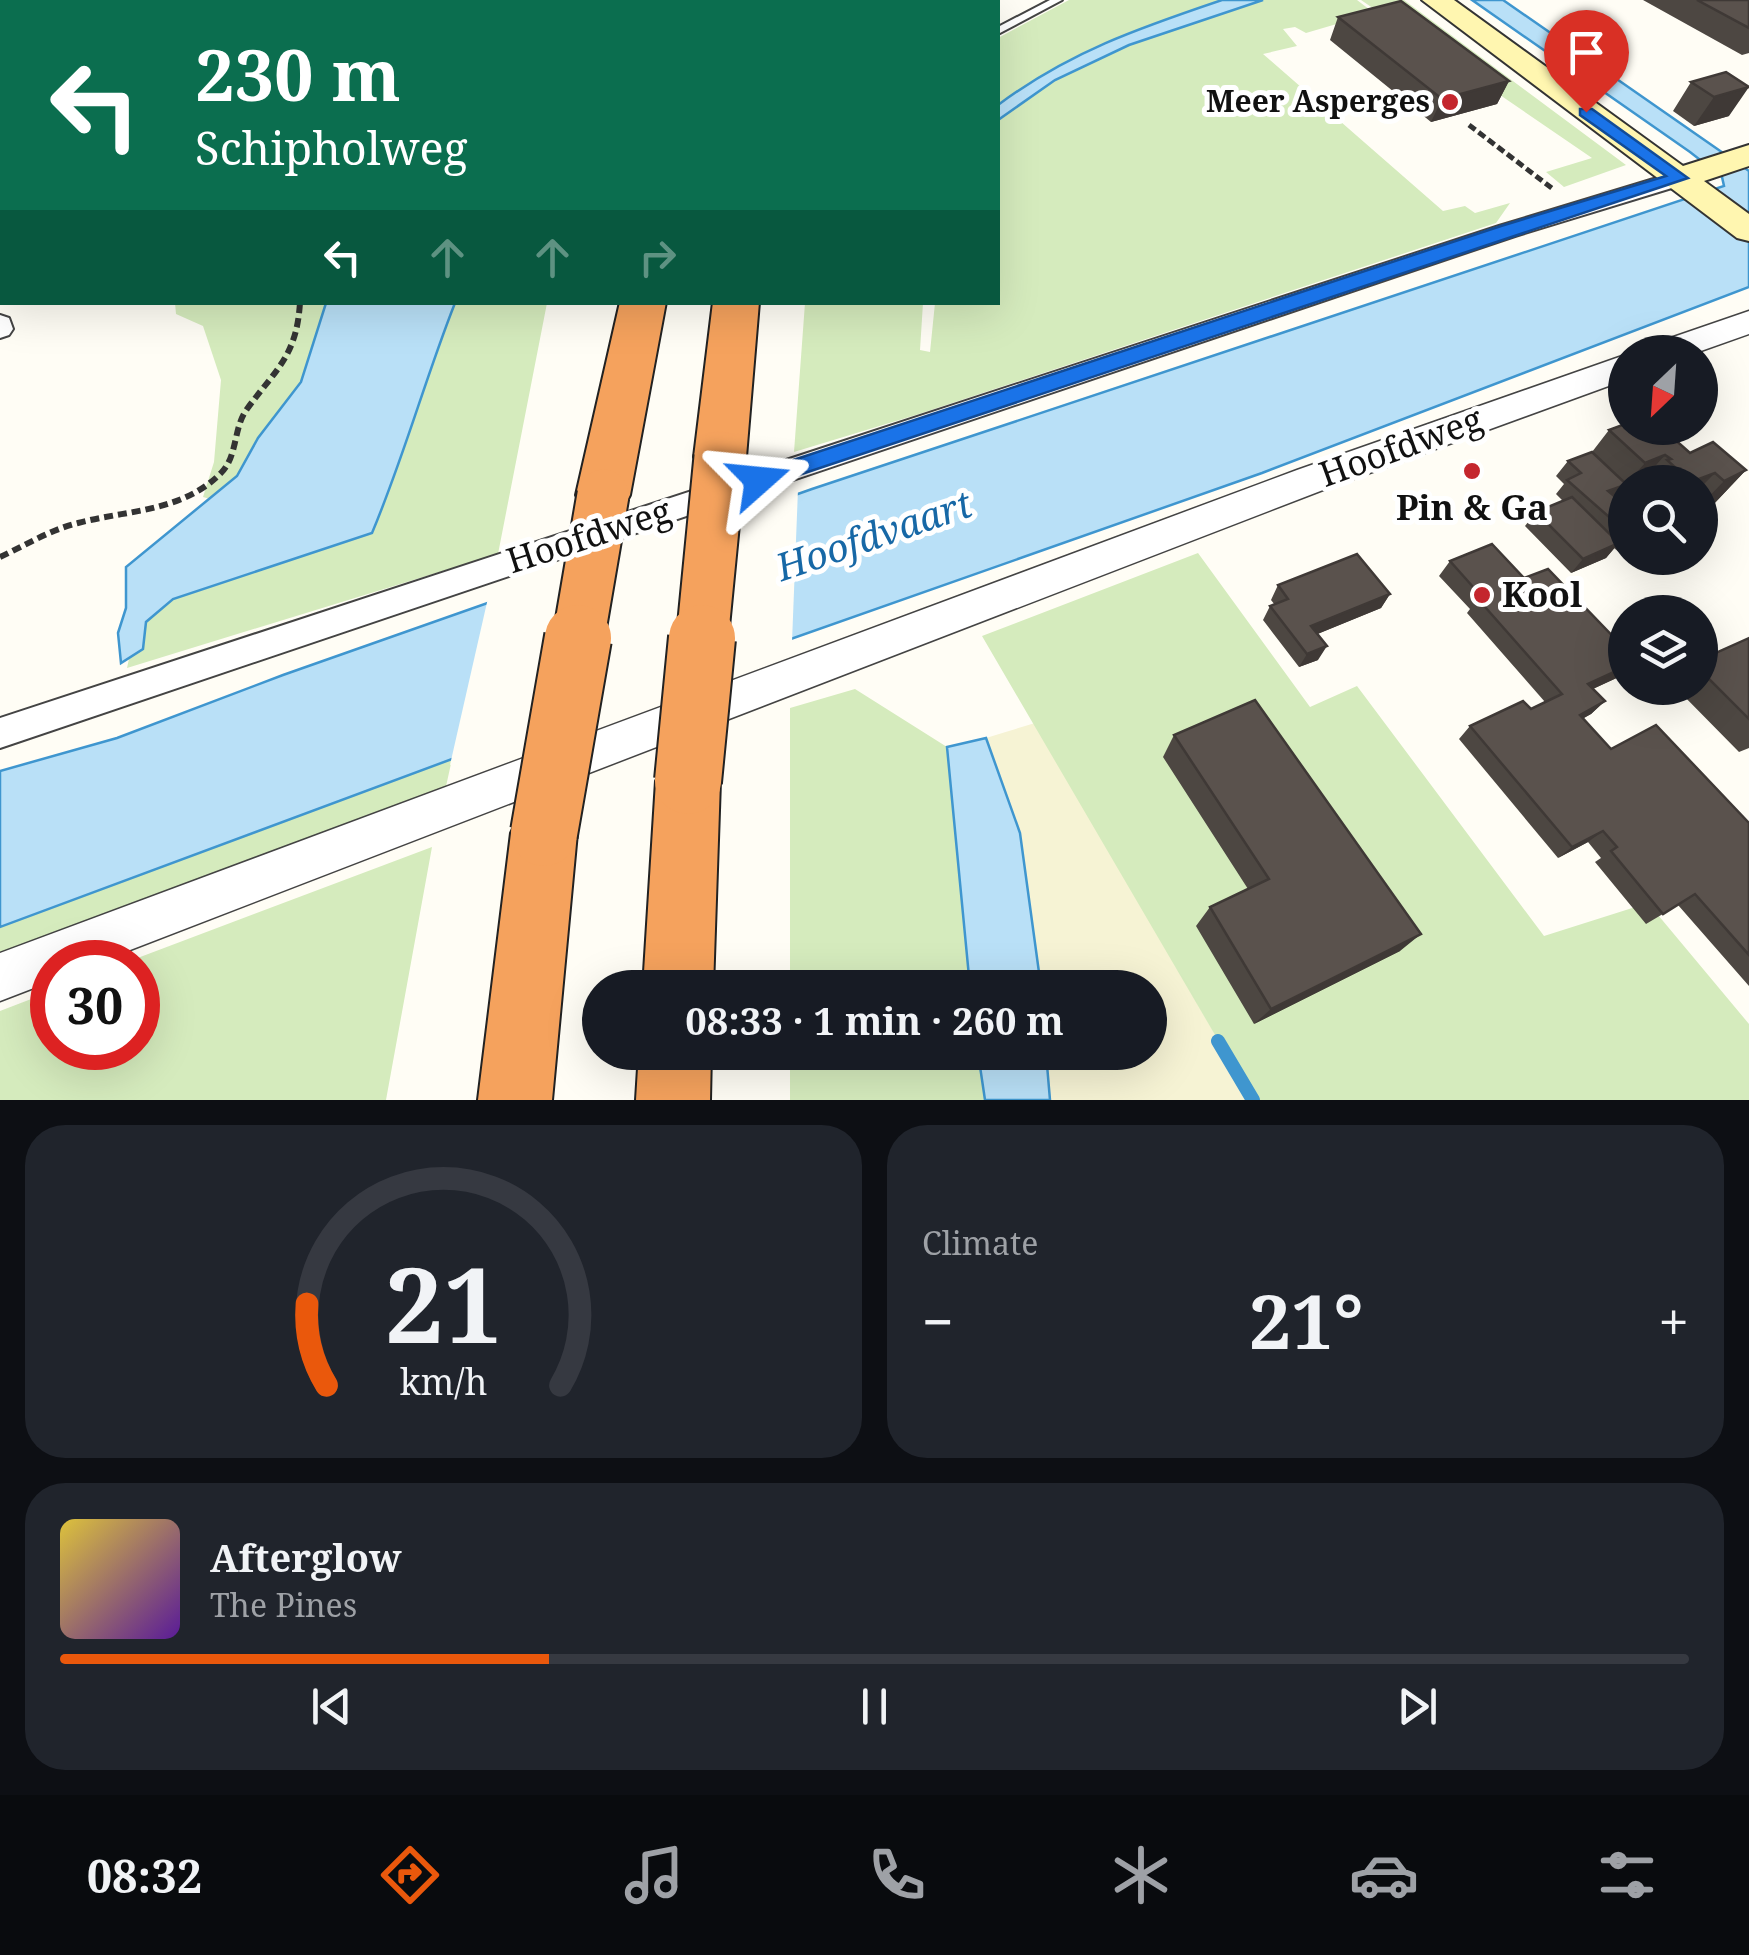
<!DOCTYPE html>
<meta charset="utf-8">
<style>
body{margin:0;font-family:"Noto Serif",serif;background:#20242c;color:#f1f3f6;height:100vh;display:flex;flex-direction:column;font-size:38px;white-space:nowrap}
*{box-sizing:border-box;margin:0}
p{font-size:32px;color:#9ea1a6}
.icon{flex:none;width:55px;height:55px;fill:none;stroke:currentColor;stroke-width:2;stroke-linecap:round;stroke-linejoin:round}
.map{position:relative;height:1100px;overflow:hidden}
.drawer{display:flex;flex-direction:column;gap:25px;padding:25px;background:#0d0f14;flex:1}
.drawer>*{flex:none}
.hud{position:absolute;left:0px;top:0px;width:1000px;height:305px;box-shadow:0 10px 40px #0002;background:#0b6e4f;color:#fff;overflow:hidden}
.needle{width:65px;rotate:205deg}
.tools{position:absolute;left:1608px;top:335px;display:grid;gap:20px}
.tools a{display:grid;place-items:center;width:110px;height:110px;border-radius:50%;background:#171b24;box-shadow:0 10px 40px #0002;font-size:50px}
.speed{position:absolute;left:30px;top:940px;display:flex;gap:20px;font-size:50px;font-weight:700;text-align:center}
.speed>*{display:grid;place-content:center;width:130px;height:130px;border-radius:50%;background:#171b24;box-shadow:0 10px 40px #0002;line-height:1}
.speed .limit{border:15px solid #d22;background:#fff;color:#111}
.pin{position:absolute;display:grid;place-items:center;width:85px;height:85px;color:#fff;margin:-102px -42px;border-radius:50% 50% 50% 0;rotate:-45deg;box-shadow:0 0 10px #0007}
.pin .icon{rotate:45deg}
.me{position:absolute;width:110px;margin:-55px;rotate:72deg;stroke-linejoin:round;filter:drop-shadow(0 0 8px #0008)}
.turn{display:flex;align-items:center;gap:35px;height:210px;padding:0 30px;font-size:45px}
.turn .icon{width:130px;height:130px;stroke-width:2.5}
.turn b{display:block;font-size:70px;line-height:85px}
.lanes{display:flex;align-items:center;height:95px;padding:0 30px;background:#0003;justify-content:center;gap:50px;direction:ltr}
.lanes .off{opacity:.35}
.big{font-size:75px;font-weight:700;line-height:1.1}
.drawer .card{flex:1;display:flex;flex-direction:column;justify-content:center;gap:15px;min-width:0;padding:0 35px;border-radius:40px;background:#20242c}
.drawer .dial{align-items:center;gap:0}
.dial svg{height:260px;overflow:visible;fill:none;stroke:#363941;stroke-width:7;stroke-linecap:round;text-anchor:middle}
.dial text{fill:#f1f3f6;stroke:none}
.song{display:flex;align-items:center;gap:30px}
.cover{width:120px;height:120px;border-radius:15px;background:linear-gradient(135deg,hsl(50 70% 55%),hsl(270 70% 35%))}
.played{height:10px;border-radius:5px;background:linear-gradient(90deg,#ea580c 30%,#363941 30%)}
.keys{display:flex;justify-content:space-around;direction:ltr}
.heat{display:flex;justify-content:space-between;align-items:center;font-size:55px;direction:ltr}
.drawer .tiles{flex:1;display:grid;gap:25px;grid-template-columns:1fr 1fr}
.card:last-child{grid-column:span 2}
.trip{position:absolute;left:582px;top:970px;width:585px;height:100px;border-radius:50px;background:#171b24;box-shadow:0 10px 40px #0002;font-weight:700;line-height:100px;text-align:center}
.tab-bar{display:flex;height:160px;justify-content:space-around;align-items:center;background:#090b0e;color:#9ea1a6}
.tab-bar .icon{width:70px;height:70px}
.tab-bar .selected{color:#ea580c}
.tab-bar b{font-size:45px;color:#f1f3f6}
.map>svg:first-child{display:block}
.farmland{fill:#f6f3d4}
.green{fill:#d5ebbd}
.water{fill:#b9e0f7;stroke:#3f96cf;stroke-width:2.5}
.pier{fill:#fffdf5}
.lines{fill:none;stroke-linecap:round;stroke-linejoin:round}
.stream{stroke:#3f96cf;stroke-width:14}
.service-casing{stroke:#444;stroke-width:4}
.minor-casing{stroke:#444;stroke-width:4}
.tertiary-casing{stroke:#444;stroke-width:3}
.secondary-casing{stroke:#333;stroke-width:4}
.motorway-casing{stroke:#222;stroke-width:4}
.path-far1{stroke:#333;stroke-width:5;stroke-dasharray:8 4;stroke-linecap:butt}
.path{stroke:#333;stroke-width:6;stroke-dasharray:9 5;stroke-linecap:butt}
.service{fill:#fff;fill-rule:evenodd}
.minor{fill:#fff;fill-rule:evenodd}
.tertiary{fill:#fff;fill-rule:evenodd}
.secondary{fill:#fff6b0;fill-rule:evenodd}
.motorway{fill:#f5a25d;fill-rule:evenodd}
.motorway-bridge-far1-casing{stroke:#222;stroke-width:55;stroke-linecap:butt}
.motorway-bridge-casing{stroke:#222;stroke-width:70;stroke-linecap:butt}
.motorway-bridge-far1{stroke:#f5a25d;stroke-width:51}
.motorway-bridge{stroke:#f5a25d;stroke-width:66}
.wall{fill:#4d4742}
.shaded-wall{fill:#3f3936}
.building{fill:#5a524d;stroke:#3f3936;stroke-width:2.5}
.route{fill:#1a73e8;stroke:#114b97;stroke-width:2.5}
.poi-dot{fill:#c4262e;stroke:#fff;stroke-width:4}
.labels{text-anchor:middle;stroke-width:10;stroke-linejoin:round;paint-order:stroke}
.far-poi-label{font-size:30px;font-weight:bold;fill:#111;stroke:#fff;text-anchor:end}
.street-label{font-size:35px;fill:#111;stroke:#fff}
.poi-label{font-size:35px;font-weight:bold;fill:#111;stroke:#fff}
.water-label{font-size:38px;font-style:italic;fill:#1768a6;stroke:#fff}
</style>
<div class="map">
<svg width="1749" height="1100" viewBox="0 0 1749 1100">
<rect width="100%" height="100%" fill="#fffdf5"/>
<path class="farmland" d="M1035,723l218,377h-203l-4,-47 104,-1v-64l-109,-1 -21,-154 -34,-95z"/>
<path class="green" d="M1069,0h155c-84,28 -154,52 -226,105v-67z
M1263,0h94l17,13 -68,20 -11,-6 -12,2 14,17 -34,8 180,157 22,-5 10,7 35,-10 -14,20 -577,191 -125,38 11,-149h118l-3,47 10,2 5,-49 63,-1v-182l57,-40 74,-35z
M1361,0h43l222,165 -62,22 -18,-15 46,-14z
M175,303h151l-25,79 -43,56 -21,38 -27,23 -7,-2 11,-35 7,-82 -18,-54 -27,-12z
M455,303h92l-49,251 -371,114 3,-14 13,-5 3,-27 27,-23 199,-66c32,-76 53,-154 83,-230z
M1198,553l112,154 47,-21 187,250 104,-33 101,121v76h-496l-271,-464z
M855,689l92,58 23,240 -180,1v-280z
M452,759l-7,32 -445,166v-30z
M432,847l-46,253h-386v-89l52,-20v57h86v-86h-11z
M790,1052l188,1 7,47h-195z"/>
<path class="water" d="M1222,0h41l-134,45 -74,35 -57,40v-15c71,-53 141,-77 224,-105z
M1472,0h31l246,171v116l-487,186 -775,273 -487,181v-156l117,-33 166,-63 529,-186 912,-303 -2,-9 -32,-25z
M326,303h129c-30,76 -51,154 -83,230l-199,66 -27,23 -3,27 -22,14 -3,-30 8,-25v-41l111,-91 21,-38 43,-56z
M986,738l34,95 21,154h-71l-23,-240z
M978,1053h68l4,47h-65z"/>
<path class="pier" d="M798,489l-6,153 -342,123 38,-167z"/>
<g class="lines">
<path class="stream" d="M1218,1041l35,59"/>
<defs>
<path id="service" d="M1050,0h12l-64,34v-7z"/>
<path id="minor" d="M1680,171l11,7 -3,5 -173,53 -1515,512v-30l1499,-492z
M0,315l9,3 4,11 -4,6 -9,3z"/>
<path id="tertiary" d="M1749,311v23l-51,18h-49l4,-8z
M1625,355v25l-302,110 -1224,472h-47v19l-52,20v-48l1297,-483z"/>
<path id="secondary" d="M1422,0h32l229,166 66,-21v21l-45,15 45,33v27l-12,-3z"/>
<path id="motorway" d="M780,0h36v2h-35z
M620,302h46l-36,193 -8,15 -19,6 -19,-6 -8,-15z
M713,302h46l-13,155 -8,14 -18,6 -18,-6 -8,-14z
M688,752l22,8 10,21 -7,207h-70l13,-207 10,-21z
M544,802l23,9 10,22 -25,267h-74l33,-267 10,-22z
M639,1052h72l-1,48h-74z"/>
</defs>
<use href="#service" class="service-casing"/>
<use href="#minor" class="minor-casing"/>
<use href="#tertiary" class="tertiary-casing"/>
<use href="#secondary" class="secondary-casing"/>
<use href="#motorway" class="motorway-casing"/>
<path class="path-far1" d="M1469,125l84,64"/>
<path class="path" d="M0,557c26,-12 50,-27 78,-34 49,-13 105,-11 143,-50 17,-17 12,-45 26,-64 29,-40 50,-53 53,-107"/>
<use href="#service" class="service"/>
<use href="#minor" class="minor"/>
<use href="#tertiary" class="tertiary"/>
<use href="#secondary" class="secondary"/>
<use href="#motorway" class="motorway"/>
<defs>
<path id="motorway-bridge-far1" d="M578,641l25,-146
M702,641l18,-184"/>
<path id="motorway-bridge" d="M688,781l14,-143
M544,833l34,-195"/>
</defs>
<use href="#motorway-bridge-far1" class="motorway-bridge-far1-casing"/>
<use href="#motorway-bridge" class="motorway-bridge-casing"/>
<use href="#motorway-bridge-far1" class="motorway-bridge-far1"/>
<use href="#motorway-bridge" class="motorway-bridge"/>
</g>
<path class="wall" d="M1643,0h106v53l-7,2z
M1338,17l171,64 -12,23 -66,18 -101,-82z
M1726,72l3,44 -35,10 -21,-15 18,-29z
M1609,430l81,23 56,17 -35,37 -11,5v-30h-75v13l-8,3 8,7v46l-5,2 -6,-5 -8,10 -35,15 -46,-47 11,-14 27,-11 -7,-7 8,-10 -8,-8 12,-15 24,-9z
M1450,561l74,17 99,97 -30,14 12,12 -14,13 -8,4 28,31 138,74v163l-71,-81 -32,19 -51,-62 6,-4 -13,-16 -30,16 -99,-119 11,-13 61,-17 14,-7 -78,-89 3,-4 -31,-33z
M1278,585l112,9 -9,14 -64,26 1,26 -19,7 -36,-47 7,-14 5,-1 -4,-5z
M1749,638v110l-10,4 -63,-64h24v-28z
M1174,735l226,216 -146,73 -58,-98 14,-19 38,-18 -85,-132z"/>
<path class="shaded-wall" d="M1509,81l-12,23 -66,18 11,-23z
M1749,87l-20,29 -35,10 20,-29z
M1665,455l-24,27h-13l17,-19z
M1746,470l-35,37 -11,5v-6l24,-25z
M1715,473l-15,15v-6h-9z
M1625,485v10l-29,11 12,-15z
M1619,543l-13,15 -35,15 12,-14z
M1390,594l-9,14 -78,32 8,-14z
M1327,646l-9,14 -19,7 8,-13z
M1625,667v6l-2,2 -48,22 13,-13z
M1605,701l-14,13 -24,14 13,-13z
M1603,831l-15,11 -30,16 14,-11z
M1421,934l-21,17 -146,73 17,-15z"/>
<path class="building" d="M1697,0h52v28z
M1401,1l108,80 -67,18 -104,-82z
M1726,72l23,15 -35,10 -23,-15z
M1625,424v4h15l2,1 4,-1h16l28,25 23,-11 33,28 -22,11 -9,-8 -24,9 -24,-22 4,-1 -6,-4 -20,8 -36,-33z
M1592,452l33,31v2l-17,6 17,14v26l-58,-51 14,-7 -13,-12z
M1572,497l47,46 -36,16 -47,-47z
M1492,544l32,34 24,-9 77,80v18l-37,17 17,17 -25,14 31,34 45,-24 93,98v132l-54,-61 -32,20 -52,-63 6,-4 -14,-16 -31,16 -102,-121 53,-25 8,8 31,-15 -84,-95 4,-2 -32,-36z
M1357,554l33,40 -79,32 16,20 -20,8 -37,-48 18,-7 -10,-14z
M1749,638v81l-49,-49v-10z
M1255,700l166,234 -150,75 -61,-102 59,-28 -95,-144z"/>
<path class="route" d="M1580,109h12l96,69 -922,308h-15l-3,-6 3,-6 750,-248 165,-50 -86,-61z"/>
<g class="poi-dot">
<circle cx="1450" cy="102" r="10"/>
<circle cx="1472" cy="471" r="10"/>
<circle cx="1482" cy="595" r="10"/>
</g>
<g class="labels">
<g class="far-poi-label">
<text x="1430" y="112">Meer Asperges</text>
</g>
<g class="street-label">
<text transform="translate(1401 447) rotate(-20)" y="12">Hoofdweg</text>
<text transform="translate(589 536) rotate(-18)" y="12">Hoofdweg</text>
</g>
<g class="poi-label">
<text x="1472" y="520">Pin &amp; Ga</text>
<text x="1502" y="607" text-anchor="start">Kool</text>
</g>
<g class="water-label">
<text transform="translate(874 536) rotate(-19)" y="13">Hoofdvaart</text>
</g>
</g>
</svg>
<div class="tools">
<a><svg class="needle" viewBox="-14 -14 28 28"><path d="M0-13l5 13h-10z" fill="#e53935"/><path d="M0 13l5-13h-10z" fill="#9ea1a6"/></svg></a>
<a><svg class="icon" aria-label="search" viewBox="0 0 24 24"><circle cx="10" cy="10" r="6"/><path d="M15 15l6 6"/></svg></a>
<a><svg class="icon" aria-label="layers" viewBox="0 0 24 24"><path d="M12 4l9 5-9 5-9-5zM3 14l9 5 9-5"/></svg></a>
</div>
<div class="speed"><div class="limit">30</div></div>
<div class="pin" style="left:1586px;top:112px;background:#d93025"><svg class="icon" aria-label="arrive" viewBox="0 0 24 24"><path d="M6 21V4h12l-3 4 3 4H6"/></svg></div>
<svg class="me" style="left:759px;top:480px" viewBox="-20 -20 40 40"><path d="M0-17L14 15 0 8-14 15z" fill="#1a73e8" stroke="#fff" stroke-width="4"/></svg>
<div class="trip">08:33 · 1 min · 260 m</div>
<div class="hud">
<div class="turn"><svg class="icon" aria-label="left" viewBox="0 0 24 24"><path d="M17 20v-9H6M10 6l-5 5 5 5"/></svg><div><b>230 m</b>Schipholweg</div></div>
<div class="lanes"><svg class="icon" aria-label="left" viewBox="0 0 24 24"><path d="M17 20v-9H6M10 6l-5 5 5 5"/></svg><svg class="icon off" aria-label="ahead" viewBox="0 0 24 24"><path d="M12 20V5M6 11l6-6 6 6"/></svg><svg class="icon off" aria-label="ahead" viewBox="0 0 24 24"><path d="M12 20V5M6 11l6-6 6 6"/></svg><svg class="icon off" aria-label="right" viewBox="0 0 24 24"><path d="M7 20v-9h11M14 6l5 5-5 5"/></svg></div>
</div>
</div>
<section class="drawer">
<div class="tiles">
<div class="card dial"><svg viewBox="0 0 100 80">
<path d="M14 69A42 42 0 1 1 86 69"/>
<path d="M14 69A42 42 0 0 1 8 44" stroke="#ea580c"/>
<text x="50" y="56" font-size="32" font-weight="700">21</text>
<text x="50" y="72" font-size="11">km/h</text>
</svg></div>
<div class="card"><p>Climate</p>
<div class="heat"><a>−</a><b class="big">21°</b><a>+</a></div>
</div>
<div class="card">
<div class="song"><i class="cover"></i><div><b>Afterglow</b><p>The Pines</p></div></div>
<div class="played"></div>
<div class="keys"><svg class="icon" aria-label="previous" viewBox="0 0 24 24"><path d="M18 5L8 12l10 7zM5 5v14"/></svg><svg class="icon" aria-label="pause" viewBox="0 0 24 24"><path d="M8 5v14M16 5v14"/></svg><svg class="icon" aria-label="next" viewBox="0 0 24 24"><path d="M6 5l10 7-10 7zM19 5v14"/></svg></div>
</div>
</div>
</section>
<nav class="tab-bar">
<b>08:32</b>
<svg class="icon selected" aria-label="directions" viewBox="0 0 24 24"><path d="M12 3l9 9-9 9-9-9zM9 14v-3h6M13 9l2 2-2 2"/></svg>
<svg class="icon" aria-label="music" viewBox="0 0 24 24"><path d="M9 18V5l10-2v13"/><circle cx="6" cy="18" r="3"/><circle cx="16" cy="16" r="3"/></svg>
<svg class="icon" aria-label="phone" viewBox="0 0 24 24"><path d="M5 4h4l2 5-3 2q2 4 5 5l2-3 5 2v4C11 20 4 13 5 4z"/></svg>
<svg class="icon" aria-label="climate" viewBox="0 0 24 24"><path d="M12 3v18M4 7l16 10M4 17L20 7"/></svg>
<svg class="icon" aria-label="car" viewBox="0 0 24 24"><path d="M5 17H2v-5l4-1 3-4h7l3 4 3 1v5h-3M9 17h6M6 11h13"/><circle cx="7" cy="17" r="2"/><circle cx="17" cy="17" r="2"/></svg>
<svg class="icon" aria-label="filters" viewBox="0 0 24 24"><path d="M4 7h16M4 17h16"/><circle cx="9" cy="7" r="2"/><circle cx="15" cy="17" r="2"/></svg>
</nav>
